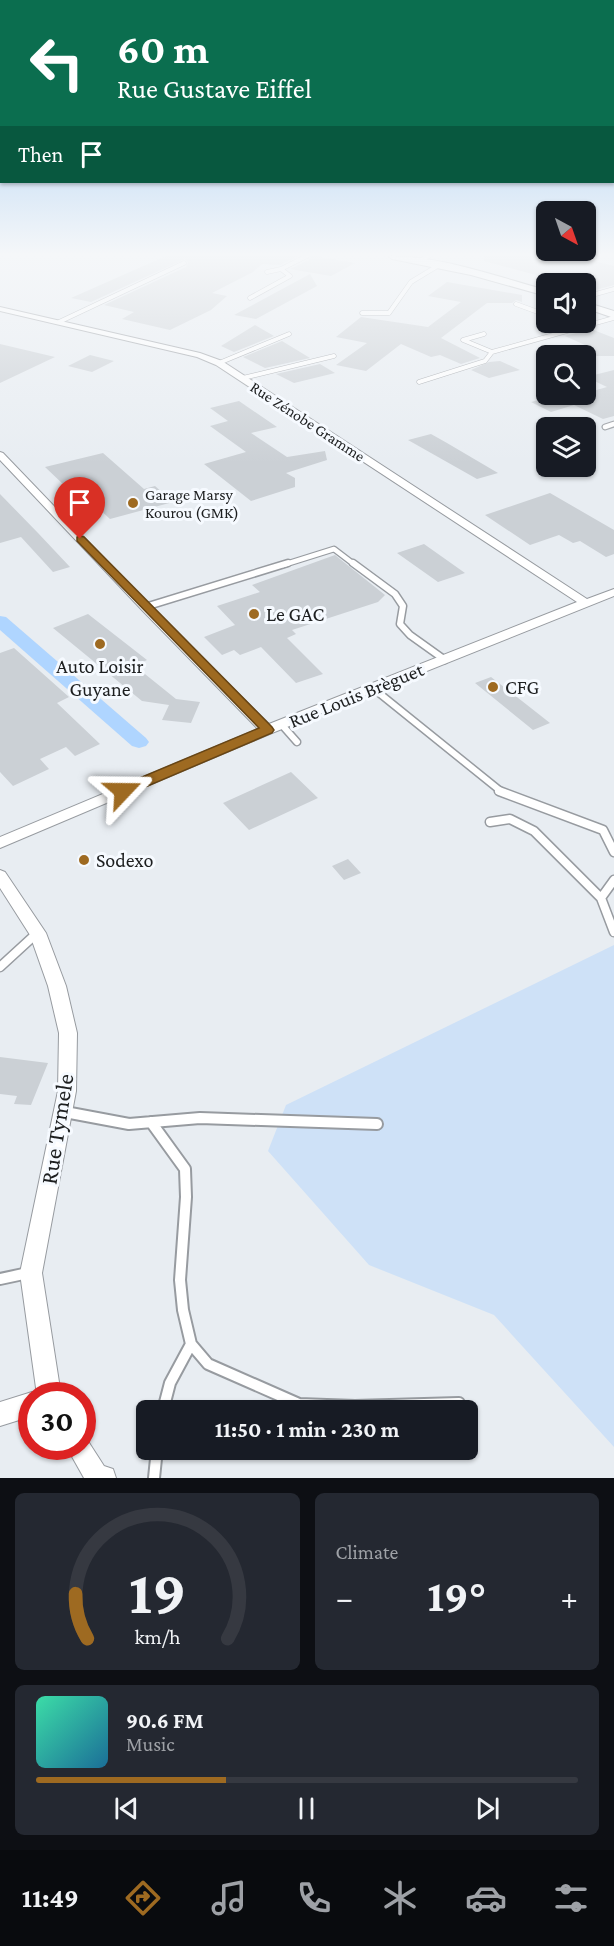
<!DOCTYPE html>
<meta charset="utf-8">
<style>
body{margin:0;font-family:"Crimson Pro",serif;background:#242831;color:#f1f3f6;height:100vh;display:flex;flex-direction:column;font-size:22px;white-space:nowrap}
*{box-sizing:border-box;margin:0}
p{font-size:20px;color:#9ea1a6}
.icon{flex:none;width:33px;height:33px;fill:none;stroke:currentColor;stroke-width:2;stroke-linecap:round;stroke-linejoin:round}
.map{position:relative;height:1478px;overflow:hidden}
.details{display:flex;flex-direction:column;gap:15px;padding:15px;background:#0d0f14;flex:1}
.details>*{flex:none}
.hud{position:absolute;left:0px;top:0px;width:615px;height:183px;box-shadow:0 2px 4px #0004;background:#0b6e4f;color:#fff;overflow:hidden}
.needle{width:39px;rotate:140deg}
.tools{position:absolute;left:536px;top:201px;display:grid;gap:12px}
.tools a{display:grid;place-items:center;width:60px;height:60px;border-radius:9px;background:#171b24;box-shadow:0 2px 4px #0004;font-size:30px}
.speed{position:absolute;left:18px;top:1382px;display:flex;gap:12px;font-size:30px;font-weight:700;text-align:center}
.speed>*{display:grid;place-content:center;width:78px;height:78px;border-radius:50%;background:#171b24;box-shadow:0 2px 4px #0004;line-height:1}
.speed .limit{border:9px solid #d22;background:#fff;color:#111}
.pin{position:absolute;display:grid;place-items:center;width:51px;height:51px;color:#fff;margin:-62px -26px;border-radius:50% 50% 50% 0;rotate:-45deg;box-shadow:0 0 6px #0007}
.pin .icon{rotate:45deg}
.me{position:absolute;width:66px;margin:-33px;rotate:67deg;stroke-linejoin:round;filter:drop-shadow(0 0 4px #0008)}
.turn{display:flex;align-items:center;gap:21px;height:126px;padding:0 18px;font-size:27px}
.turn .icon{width:78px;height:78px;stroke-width:2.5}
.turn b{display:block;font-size:42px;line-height:51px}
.then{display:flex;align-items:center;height:57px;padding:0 18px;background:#0003;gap:12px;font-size:22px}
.big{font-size:45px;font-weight:700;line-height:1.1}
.details .card{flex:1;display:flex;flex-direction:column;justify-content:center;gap:9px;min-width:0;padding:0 21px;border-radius:9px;background:#242831}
.details .dial{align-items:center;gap:0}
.dial svg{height:156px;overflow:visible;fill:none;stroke:#363941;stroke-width:7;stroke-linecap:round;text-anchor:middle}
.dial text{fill:#f1f3f6;stroke:none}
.song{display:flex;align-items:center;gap:18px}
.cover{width:72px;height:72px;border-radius:9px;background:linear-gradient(135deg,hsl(160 70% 55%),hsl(200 70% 35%))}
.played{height:6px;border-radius:3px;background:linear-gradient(90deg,#9e6a21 35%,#363941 35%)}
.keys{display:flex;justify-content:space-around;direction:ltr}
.heat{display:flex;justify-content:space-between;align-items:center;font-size:33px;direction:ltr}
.details .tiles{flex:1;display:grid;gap:15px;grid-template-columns:1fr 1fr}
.card:last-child{grid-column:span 2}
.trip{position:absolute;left:136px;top:1400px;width:342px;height:60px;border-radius:9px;background:#171b24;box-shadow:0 2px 4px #0004;font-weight:700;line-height:60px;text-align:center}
.menu{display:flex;height:96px;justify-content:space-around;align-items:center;background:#090b0e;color:#9ea1a6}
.menu .icon{width:42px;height:42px}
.menu .current{color:#9e6a21}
.menu b{font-size:27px;color:#f1f3f6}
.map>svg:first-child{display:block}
.green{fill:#cee1f7}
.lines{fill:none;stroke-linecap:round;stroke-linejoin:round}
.canal{fill:#afd5ff;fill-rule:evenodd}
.building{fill:#cbd0d5}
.service-far4-casing{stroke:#979ba0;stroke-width:5}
.service-far3-casing{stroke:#979ba0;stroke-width:7}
.service-far2-casing{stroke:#979ba0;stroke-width:9}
.service-far1-casing{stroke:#979ba0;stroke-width:11}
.service-casing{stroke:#979ba0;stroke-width:14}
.minor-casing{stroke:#979ba0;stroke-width:2}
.secondary-casing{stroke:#979ba0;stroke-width:2}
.service-far4{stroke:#fff;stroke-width:4}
.service-far3{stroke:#fff;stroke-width:4.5}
.service-far2{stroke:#fff;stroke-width:6}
.service-far1{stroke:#fff;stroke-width:8}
.service{stroke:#fff;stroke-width:10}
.minor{fill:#fff;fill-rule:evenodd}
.secondary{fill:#fff;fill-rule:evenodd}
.route{fill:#9e6a21;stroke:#674515;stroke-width:1.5}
.poi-dot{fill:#9e6a21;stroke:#f6faff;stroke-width:2}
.labels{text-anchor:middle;stroke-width:6;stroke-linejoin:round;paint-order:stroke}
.far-street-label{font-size:16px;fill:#1d1f20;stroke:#f6faff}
.far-poi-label{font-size:16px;fill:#1d1f20;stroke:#f6faff;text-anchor:start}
.poi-label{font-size:20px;fill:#1d1f20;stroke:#f6faff;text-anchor:start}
.street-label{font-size:20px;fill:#1d1f20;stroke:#f6faff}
.near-street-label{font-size:24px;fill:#1d1f20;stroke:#f6faff}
</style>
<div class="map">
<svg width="614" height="1478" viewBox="0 0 614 1478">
<rect width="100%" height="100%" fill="#e8edf2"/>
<path class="green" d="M614,945v502l-120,-132 -125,-50 -101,-114 18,-46z"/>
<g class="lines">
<path class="canal" d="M0,616l6,1 140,121 3,4 -3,4 -7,2 -7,-2 -132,-116z"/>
</g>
<path class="building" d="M166,256h132l-18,9 -18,-1 -9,8 -41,21 15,3 -16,14 -41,20 -48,-11 12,-7 -30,-7 82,-38 2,-4 -3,-4 -94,43 -20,-4z
M311,256h3l41,7 -24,13 -41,-7 19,-9z
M484,256h91l39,10v19l-26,7 -3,-1v-7h-15l-86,-23z
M310,274l7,12 -61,33 -22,-4z
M447,282l75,13v7l-6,-2 -4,3h-25l-46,35 39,20 -19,6 -21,-9 -9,2 -30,-13 -35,27 -30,-6 31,-22 -31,-6 25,-20 67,10 33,-25 -33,-6z
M255,325l19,11 -40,16 -13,-6z
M591,329l23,9v18h-50l-1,-6 22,-5 -20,-9z
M282,341l28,17 -45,10 -22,-11z
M0,344l55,13 -55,26z
M90,355l24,6 -22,11 -24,-6z
M500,361l20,9 -31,8 -18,-8 18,-8z
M320,364l15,9 -41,10 -18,-9z
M614,370v46l-11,3 -29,-14 -23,7 -20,-10 25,-7 9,4 42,-12 -21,-10z
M239,401l38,26 -26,6 36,24 38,-6 2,9 -41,13 9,5v9l-44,14 -47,-37 42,-12 -36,-26 18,-5 -18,-13z
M431,434l16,9 51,30 -21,6 -69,-39z
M103,453l41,36 11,-3 18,16 -63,17 -38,-35 -7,2 -20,-19z
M550,493l64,37v24l-8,3 -26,-16 -7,2 -14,-8 -29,10 -45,-30z
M0,494l38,39 32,34 -17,5 -32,-35 -21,6z
M424,544l41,29 -27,9 -41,-29z
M335,555l50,40 -7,7 -86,28 4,4 -9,4 36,36 -27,9 -35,-36 -21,8 -6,-5 -12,5 -18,-18 31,-12 -18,-19 43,-14 -8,-7z
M88,614l59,46 -12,6 41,33 24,3 -9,21 -29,-3 7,-15 -27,-4 -89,-73z
M14,648l55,49 -12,6 43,41 -25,12 -9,-9 -26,12 9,10 -36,17 -13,-14v-119z
M491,677l31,24 28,22 -17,7 -58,-47z
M291,772l27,26 -69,32 -26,-27z
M348,859l13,14 -17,7 -12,-14z
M0,1057l48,6 -17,42 -17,-1 3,-8 -17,-2z"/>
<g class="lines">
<defs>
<path id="service-far4" d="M419,261l10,-5
M267,272l14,-3
M585,297l29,-8
M250,298l40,-22 -9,-7 26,-13
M516,304l30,11
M362,313h27l22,-31 28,-17
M59,322l125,-59
M567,322l12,5
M484,334l-21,6 29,12 122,-34
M219,363l70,-29
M243,378l91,-22
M419,382l66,-21 7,-9"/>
<path id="service-far3" d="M605,427l9,-3
M283,565l51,-16 21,16"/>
<path id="service-far2" d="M353,563l42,31 8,12 -3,18 10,11 35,25
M145,607l143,-44
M374,689l129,104
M282,725l15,17"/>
<path id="service-far1" d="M499,791l104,39 11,22
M490,822l20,-3 24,12 67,67
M614,880l-13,18 13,34
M0,967l36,-33"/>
<path id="service" d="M65,1112l64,12 71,-6 177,6
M151,1122l34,47 1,28 -6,83 3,30 8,34 17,20 91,40 56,2 104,-3
M0,1279l28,-6
M163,1410l7,-27 21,-39
M154,1478l3,-29"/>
<path id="minor" d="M0,307l200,46 22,8 365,238 27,-10v7l-342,137 -272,115v-11l258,-108 -117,-120 -141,-149v-8l3,1 146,152 120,119 308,-122 -361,-237 -19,-8 -197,-46z
M0,870l5,2 41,61 20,53 11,47 -1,58 -34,182 19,122h-29v21l-32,10v-24l32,-10 5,3 -17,-122 38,-182 1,-58 -11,-47 -18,-51 -30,-47z
M82,1436l4,2 18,28 9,3 3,9h-32l-18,-32h16z"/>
<path id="secondary" d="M388,256c53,0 107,20 158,34v6l-75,-21 -79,-16z
M585,302l29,9v7l-29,-10z"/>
</defs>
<use href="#service-far4" class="service-far4-casing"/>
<use href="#service-far3" class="service-far3-casing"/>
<use href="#service-far2" class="service-far2-casing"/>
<use href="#service-far1" class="service-far1-casing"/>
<use href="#service" class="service-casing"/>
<use href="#minor" class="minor-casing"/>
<use href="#secondary" class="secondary-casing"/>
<use href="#service-far4" class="service-far4"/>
<use href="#service-far3" class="service-far3"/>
<use href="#service-far2" class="service-far2"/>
<use href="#service-far1" class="service-far1"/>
<use href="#service" class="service"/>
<use href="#minor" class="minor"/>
<use href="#secondary" class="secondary"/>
</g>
<linearGradient id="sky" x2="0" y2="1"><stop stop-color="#91c1f1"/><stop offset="0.55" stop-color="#f5f7f9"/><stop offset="1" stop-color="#f5f7f9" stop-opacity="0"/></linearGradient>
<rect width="614" height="463" fill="url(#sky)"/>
<path class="route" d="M80,536l4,1 188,190 2,3 -2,3 -143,61h-11l-2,-3 2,-4 141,-59 -182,-187v-4z"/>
<g class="poi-dot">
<circle cx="133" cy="503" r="6"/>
<circle cx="254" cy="614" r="6"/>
<circle cx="100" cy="644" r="6"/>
<circle cx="493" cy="687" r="6"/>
<circle cx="84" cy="860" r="6"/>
</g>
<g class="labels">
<g class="far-street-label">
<text transform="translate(308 421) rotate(33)" y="6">Rue Zénobe Gramme</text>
</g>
<g class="far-poi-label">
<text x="145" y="500">Garage Marsy<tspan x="145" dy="18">Kourou (GMK)</tspan></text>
</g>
<g class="poi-label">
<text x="266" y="621">Le GAC</text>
<text x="100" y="673" text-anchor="middle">Auto Loisir<tspan x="100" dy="23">Guyane</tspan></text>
<text x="505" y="694">CFG</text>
<text x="96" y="867">Sodexo</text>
</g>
<g class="street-label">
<text transform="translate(356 695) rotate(-22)" y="7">Rue Louis Brèguet</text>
</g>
<g class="near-street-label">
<text transform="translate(57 1129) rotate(-81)" y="8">Rue Tymele</text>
</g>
</g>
</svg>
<div class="tools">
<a><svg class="needle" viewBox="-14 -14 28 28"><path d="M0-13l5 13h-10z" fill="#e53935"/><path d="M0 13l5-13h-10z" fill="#9ea1a6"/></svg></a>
<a><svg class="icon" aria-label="sound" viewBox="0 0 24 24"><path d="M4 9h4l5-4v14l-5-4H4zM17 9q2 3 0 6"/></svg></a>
<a><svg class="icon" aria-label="search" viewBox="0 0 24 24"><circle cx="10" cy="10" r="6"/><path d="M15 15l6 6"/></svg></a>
<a><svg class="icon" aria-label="layers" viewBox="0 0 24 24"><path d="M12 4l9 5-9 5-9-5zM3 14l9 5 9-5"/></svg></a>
</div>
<div class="speed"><div class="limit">30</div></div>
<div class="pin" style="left:80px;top:539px;background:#d93025"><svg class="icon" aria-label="arrive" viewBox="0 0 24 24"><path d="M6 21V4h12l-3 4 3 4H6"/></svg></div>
<svg class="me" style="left:123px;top:791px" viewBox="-20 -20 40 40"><path d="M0-17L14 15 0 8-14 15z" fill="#9e6a21" stroke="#fff" stroke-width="4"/></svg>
<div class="trip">11:50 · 1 min · 230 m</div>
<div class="hud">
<div class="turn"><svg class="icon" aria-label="left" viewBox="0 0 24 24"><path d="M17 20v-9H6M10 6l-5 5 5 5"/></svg><div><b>60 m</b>Rue Gustave Eiffel</div></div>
<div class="then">Then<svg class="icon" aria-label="arrive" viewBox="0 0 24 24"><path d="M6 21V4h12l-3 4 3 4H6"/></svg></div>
</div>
</div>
<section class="details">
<div class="tiles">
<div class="card dial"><svg viewBox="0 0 100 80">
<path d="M14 69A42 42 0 1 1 86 69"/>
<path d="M14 69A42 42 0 0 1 8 46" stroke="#9e6a21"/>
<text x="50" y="56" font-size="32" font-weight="700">19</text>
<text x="50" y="72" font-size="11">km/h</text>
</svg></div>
<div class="card"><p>Climate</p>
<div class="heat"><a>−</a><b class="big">19°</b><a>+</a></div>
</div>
<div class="card">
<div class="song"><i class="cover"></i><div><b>90.6 FM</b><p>Music</p></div></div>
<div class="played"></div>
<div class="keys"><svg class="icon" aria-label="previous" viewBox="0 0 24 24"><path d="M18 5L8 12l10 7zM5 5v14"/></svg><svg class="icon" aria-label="pause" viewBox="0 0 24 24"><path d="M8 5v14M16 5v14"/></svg><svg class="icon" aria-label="next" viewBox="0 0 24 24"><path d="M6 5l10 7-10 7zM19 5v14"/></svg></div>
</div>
</div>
</section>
<nav class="menu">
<b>11:49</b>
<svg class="icon current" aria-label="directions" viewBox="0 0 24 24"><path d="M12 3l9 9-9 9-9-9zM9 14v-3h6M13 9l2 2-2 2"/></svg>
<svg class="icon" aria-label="music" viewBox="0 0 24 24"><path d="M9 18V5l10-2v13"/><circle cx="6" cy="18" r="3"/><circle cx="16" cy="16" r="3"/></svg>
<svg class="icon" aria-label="phone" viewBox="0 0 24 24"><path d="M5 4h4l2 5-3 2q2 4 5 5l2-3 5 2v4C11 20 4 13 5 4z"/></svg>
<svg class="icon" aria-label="climate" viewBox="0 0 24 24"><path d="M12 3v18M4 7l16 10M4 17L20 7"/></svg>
<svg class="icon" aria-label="car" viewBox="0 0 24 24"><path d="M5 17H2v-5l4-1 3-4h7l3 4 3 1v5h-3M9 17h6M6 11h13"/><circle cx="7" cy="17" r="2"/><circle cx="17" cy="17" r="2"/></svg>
<svg class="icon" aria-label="filters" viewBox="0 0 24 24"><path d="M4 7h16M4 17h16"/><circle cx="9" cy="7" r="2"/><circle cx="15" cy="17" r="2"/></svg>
</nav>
